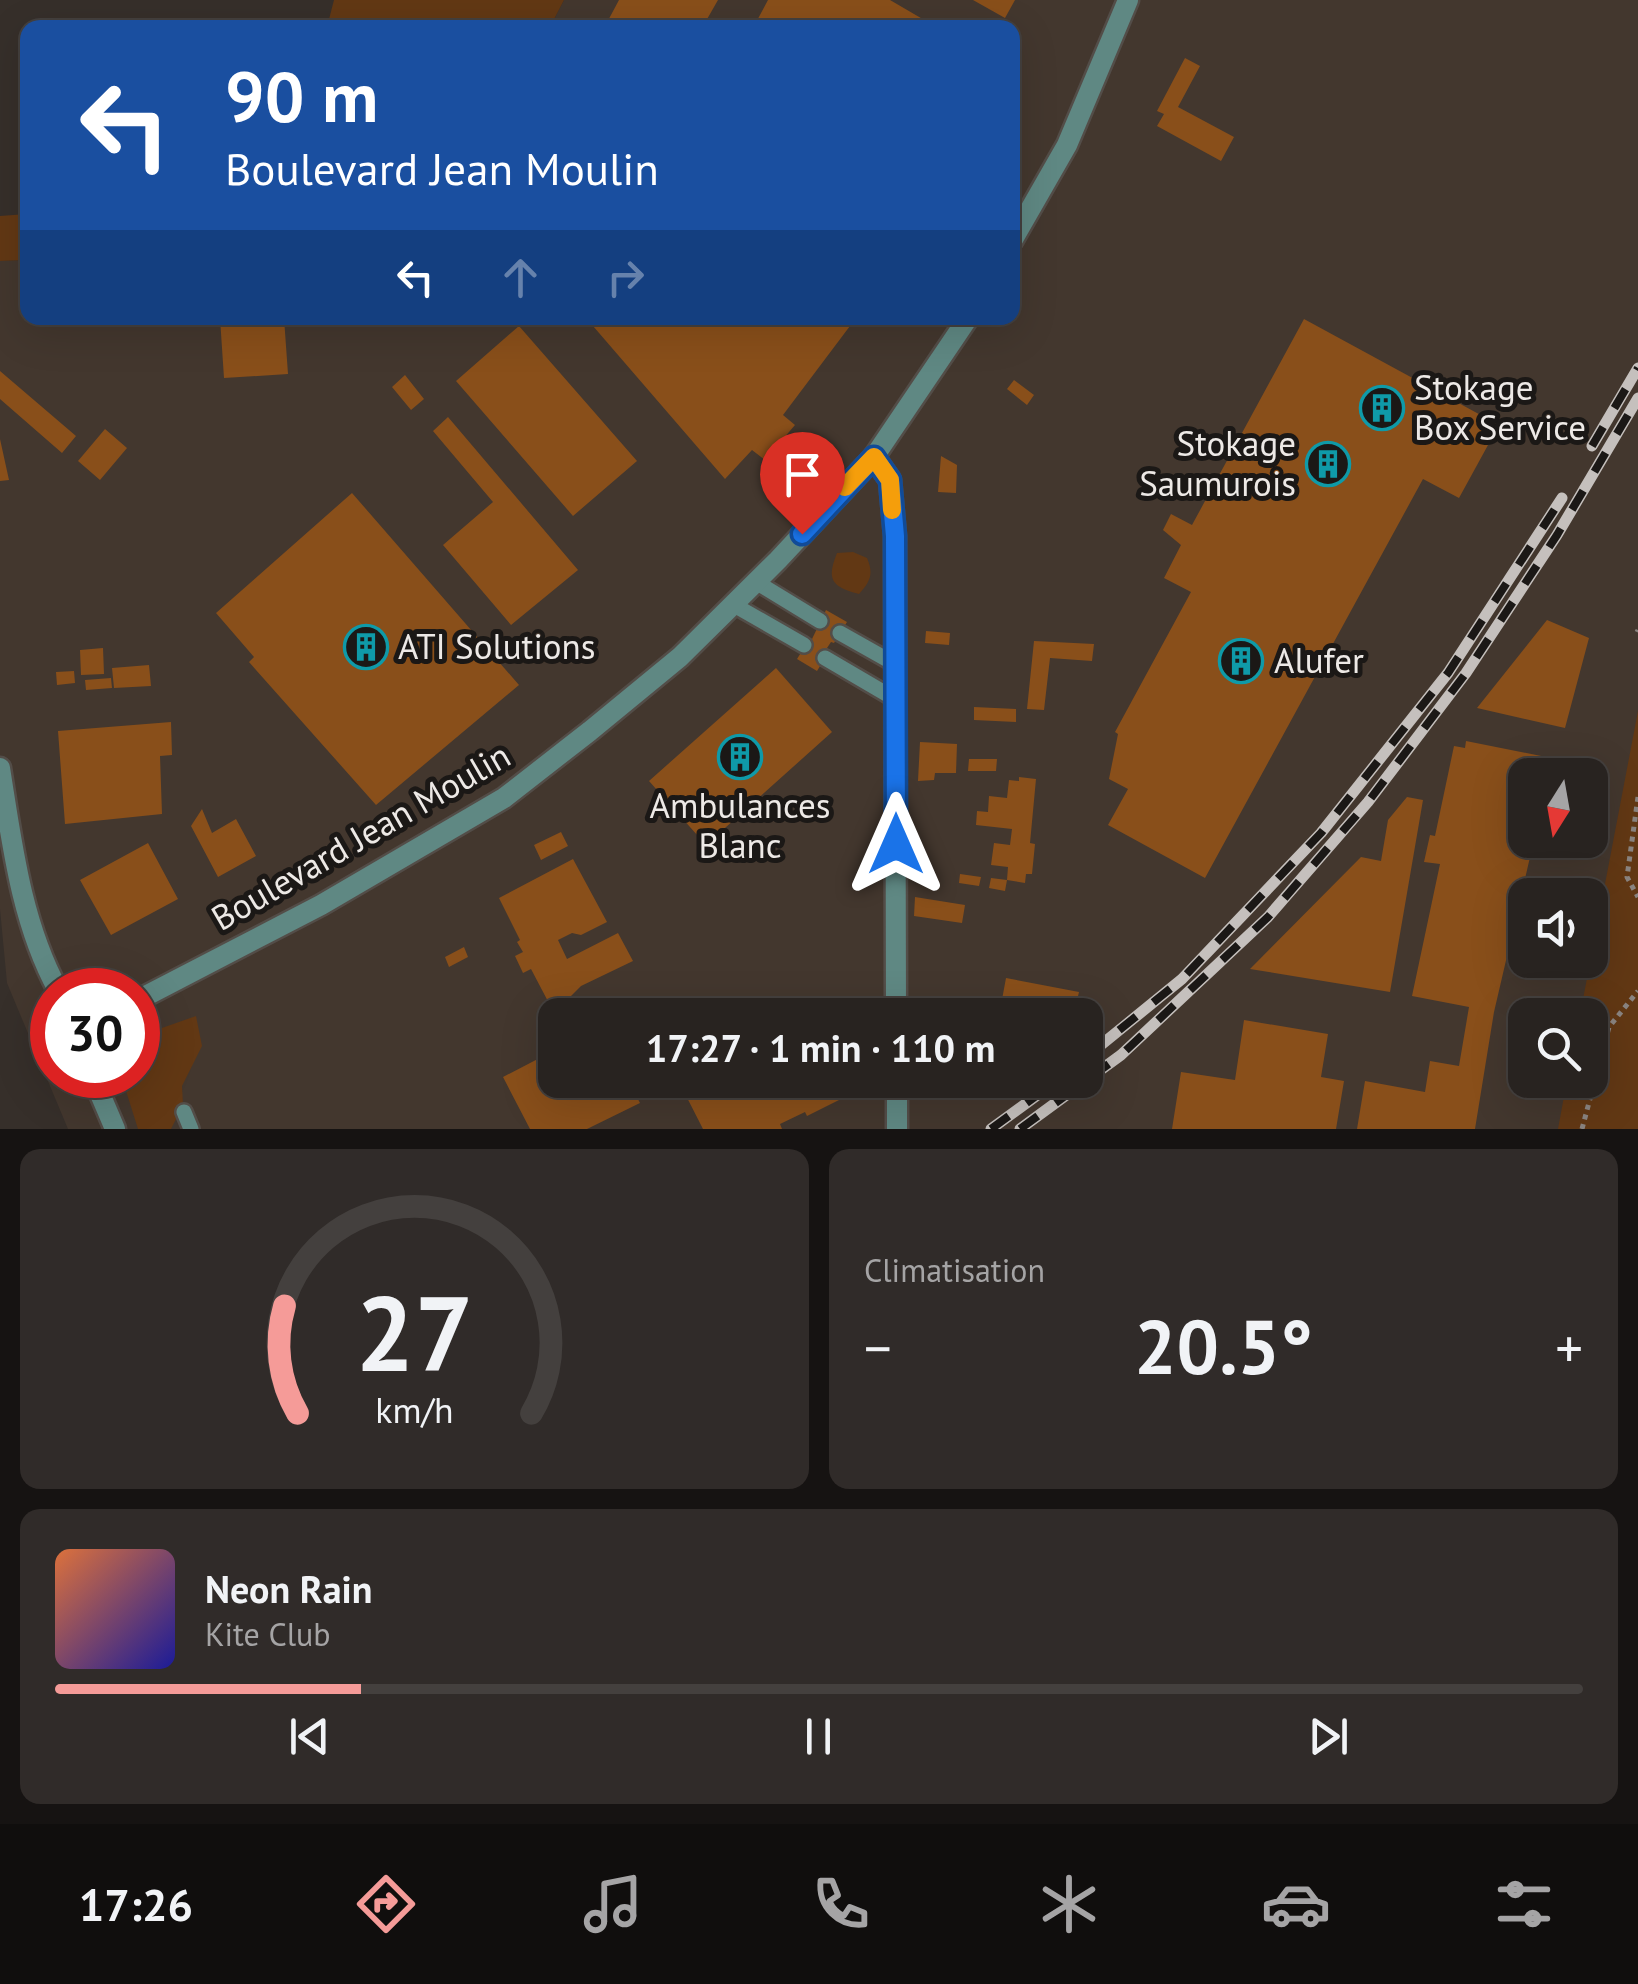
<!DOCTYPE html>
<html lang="fr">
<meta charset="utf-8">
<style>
body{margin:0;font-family:"PT Sans",sans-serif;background:#302b29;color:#f1f3f6;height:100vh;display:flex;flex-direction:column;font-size:38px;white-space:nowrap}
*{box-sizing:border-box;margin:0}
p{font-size:32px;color:#a5a4a5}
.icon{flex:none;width:55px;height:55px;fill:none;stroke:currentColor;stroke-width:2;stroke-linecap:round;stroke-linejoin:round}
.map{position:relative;height:1129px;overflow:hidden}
.sheet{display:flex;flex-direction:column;gap:20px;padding:20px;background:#161312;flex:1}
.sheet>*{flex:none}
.banner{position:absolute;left:20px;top:20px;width:1000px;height:305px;border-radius:20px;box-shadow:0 10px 40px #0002,0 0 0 2px #44403e;background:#1a4fa0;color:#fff;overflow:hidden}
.needle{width:65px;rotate:191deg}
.controls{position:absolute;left:1508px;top:758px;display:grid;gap:20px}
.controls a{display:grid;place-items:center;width:100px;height:100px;border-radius:20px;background:#282320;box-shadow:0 10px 40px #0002,0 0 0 2px #44403e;font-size:50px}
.speed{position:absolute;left:30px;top:968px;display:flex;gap:20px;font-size:50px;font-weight:700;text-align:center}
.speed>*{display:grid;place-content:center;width:130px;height:130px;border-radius:50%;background:#282320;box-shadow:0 10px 40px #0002,0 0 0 2px #44403e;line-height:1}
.speed .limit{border:15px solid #d22;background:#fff;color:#111}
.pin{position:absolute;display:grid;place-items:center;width:85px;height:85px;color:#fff;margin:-102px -42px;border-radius:50% 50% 50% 0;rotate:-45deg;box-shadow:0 0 10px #0007}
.pin .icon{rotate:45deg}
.me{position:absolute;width:110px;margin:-55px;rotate:0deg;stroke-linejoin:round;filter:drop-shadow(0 0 8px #0008)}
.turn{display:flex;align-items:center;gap:35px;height:210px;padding:0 40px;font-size:45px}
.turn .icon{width:130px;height:130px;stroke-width:2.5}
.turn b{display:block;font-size:70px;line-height:85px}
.lanes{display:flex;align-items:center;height:95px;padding:0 40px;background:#0003;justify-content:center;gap:50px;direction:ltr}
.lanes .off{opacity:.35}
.big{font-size:75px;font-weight:600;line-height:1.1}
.sheet .card{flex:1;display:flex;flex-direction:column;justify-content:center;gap:15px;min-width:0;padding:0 35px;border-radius:20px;background:#302b29}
.sheet .dial{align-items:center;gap:0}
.dial svg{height:260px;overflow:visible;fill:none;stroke:#44403e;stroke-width:7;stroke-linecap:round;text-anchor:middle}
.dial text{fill:#f1f3f6;stroke:none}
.song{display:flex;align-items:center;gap:30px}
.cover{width:120px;height:120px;border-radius:15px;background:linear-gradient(135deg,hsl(20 70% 55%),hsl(240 70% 35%))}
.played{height:10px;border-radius:5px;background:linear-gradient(90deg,#f59b98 20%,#44403e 20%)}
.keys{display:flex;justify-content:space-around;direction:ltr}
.heat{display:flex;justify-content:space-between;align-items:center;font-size:55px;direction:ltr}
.sheet .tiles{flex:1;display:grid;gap:20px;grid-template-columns:1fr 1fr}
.card:last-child{grid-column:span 2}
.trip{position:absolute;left:538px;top:998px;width:565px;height:100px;border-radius:20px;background:#282320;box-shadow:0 10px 40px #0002,0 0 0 2px #44403e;font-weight:600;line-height:100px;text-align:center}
.tab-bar{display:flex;height:160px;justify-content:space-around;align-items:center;background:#100e0d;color:#a5a4a5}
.tab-bar .icon{width:70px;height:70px}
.tab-bar .on{color:#f59b98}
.tab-bar b{font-size:45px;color:#f1f3f6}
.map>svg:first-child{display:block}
.built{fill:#43372e;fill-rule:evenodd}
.green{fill:#623814}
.building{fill:#894f1a}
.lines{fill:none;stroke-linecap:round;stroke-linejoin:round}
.service-casing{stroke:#534d48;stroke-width:20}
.minor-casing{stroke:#534d48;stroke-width:25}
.tertiary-casing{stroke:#534d48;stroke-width:25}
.path{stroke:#8a8480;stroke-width:5;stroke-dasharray:5 5;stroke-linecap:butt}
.service{stroke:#5f8883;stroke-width:15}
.minor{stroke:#5f8883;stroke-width:20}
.tertiary{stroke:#5f8883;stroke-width:20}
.rail-casing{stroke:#c5c0bd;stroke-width:11}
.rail{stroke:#1b1816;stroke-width:8;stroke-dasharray:22;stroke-linecap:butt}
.route-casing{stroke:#114b97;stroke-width:25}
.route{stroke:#1a73e8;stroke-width:18}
.slow{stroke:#f59e0b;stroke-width:18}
.labels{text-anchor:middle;stroke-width:10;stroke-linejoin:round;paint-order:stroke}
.poi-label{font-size:35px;fill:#ede9e6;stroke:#1b1816;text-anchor:start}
.street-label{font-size:35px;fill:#ede9e6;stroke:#1b1816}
</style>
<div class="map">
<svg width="1638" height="1129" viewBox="0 0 1638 1129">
<rect width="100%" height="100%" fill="#362f2a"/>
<path class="built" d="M564,0h1074v1129h-1570l-61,-146 -7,-74v-648l27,-1 1,58h984v-290l-462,-1zM1525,775h65v65h-65zM1525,895h65v65h-65zM52,990h86v85h-86zM555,1015h530v65h-530zM1525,1015h65v65h-65z"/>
<path class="green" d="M334,0h230l-14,27h-223z
M27,214v46l-27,1v-45z
M853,552l14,6c7,16 3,24 -8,36 -27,-7 -33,-14 -22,-41z
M1638,711v418h-80l9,-49h23v-65h-10z
M196,1016l6,30 -20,40 1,19 -12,24h-33l-17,-54h17v-35l4,-5z"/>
<path class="building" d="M619,0h99l-16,28h-98z
M768,0h122l48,28h-185z
M973,0h42l-10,18z
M1185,58l15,8 -22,41 56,30 -13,24 -64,-35 7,-12 -7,-3z
M220,318h64l4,56 -64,4z
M592,318h264l-73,97 12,10 -30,35 -13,-10 -27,29 -132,-153z
M1304,319l195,106 -40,73 -36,-19 -218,399 -97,-53 20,-36 -19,-10 9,-45 -3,-2 76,-140 -27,-14 17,-33 -18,-15 8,-16 21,11z
M519,326l118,135 -64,55 -117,-135z
M0,371l76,65 -14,17 -62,-54z
M405,375l19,24 -13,11 -19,-23z
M1014,380l20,15 -7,10 -20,-16z
M448,417l130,153 -67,55 -68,-80 50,-43 -60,-71z
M105,429l22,19 -27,32 -22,-19z
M0,439l9,41 -9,1z
M941,456l16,9 -1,28 -18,-1z
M352,493l167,192 -143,120 -127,-143 5,-5 -38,-44z
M826,610l21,12 -13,21 -3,-1 -4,6 3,2 -13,21 -20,-12 13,-21 2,1z
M1547,620l42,18 -24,90 -88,-20z
M926,631l24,2 -1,12 -24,-2z
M1034,641l60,3 -2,17 -42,-3 -6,52 -17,-1z
M103,648l1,26 -23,1 -1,-25z
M149,665l2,21 -37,2 -2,-20z
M776,668l56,64 -126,113 -57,-64z
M74,671l1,12 -18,2 -1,-13z
M111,678l1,10 -26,2 -1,-10z
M974,707l42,2v13l-42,-2z
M171,722l1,33 -12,1 2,58 -97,10 -7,-93z
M1466,741l85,17 -3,17h-23v65h9l-40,172 -19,117h-118l8,-48 60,11 5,-31 29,5 10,-59 -57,-11 28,-132 -16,-2 6,-27 5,1 19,-90 11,2z
M920,742l37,2 -1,29h-21l-1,7 -16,1z
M969,759h28l-1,12h-28z
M1019,777l17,2 -6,64 5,1 -3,30h-6l-1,9 -18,-3 -2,11 -16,-3 2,-10 16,2 1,-13 -17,-2 3,-22 16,2 2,-16 -36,-4 1,-14 11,1 1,-16 18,2 2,-18 10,1z
M1407,797l16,3 -33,192 -140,-23 111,-112 20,4 7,-41z
M202,809l10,24 24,-14 20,37 -38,21 -27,-51z
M561,832l7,14 -27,14 -7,-15z
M148,843l30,56 -67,36 -31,-55z
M573,859l34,63 -26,13 -9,-2 -14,7 9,19 51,-26 15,28 -52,25 -16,16 -13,7 -21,-40 -8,4 -8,-17 8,-4 -6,-10 3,-2 -21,-42z
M960,874l21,3 -2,9 -20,-3z
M915,897l50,8 -3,18 -48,-7z
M464,947l4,10 -19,10 -4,-10z
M1006,978l73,14 -5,21 -14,-2 -1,4h-6l-52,-10z
M1244,1020l84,14 -7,43 23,4 -8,48h-164l9,-57 54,8z
M555,1050v30h73l12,23 -53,26h-57l-27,-52z
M678,1080h111l7,13 26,-13h20l7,15 -42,21 -2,-4 -25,12 2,5h-79z"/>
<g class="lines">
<defs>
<path id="service" d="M756,582l64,39
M734,605l70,40
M840,633l55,31
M825,658l70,41
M184,1112l7,17"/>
<path id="minor" d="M874,457l16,23 5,56 1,479
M0,768c12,75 21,154 58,222
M897,1080v49"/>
<path id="tertiary" d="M1012,241l55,-96 61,-145
M138,1000l183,-95 183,-107 86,-67 90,-74 98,-97 96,-103 94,-139
M92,1075l23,54"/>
</defs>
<use href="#service" class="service-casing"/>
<use href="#minor" class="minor-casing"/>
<use href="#tertiary" class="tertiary-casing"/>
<path class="path" d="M1637,632l1,-2
M1638,797l-11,80 11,20
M1582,1129l27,-102 29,-36"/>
<use href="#service" class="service"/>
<use href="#minor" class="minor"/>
<use href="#tertiary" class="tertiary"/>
<defs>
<path id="rail" d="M1592,446l46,-78
M1085,1058l97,-79 139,-146 127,-160 114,-175
M991,1129l67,-49
M1020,1129l101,-74 147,-138 100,-115 98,-129 91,-138 81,-137"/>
</defs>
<use href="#rail" class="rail-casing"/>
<use href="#rail" class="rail"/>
</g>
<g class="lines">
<defs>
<path id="route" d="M802,534l72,-77 16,23 5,56 1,308"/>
</defs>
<use href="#route" class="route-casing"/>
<use href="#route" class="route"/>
<path class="slow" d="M845,487l29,-30 16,23 2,30"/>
</g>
<defs>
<symbol id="building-ring" viewBox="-11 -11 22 22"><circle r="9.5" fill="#1b1816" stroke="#0f9aa8" stroke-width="1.5"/><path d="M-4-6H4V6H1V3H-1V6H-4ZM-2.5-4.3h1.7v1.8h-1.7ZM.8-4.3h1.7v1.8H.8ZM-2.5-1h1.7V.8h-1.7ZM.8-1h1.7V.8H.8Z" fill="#0f9aa8"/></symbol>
</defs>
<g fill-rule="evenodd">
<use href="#building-ring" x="1357" y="383" width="50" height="50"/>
<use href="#building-ring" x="1303" y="439" width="50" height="50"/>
<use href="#building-ring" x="341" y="622" width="50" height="50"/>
<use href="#building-ring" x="1216" y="636" width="50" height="50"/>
<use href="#building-ring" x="715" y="732" width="50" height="50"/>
</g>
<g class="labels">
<g class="poi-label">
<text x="1414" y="400">Stokage<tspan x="1414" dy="40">Box Service</tspan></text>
<text x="1296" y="456" text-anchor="end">Stokage<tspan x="1296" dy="40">Saumurois</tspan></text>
<text x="398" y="659">ATI Solutions</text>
<text x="1274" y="673">Alufer</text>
<text x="740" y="818" text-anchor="middle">Ambulances<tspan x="740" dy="40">Blanc</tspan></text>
</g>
<g class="street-label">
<text transform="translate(361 837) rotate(-30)" y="12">Boulevard Jean Moulin</text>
</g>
</g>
</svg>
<div class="controls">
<a><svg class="needle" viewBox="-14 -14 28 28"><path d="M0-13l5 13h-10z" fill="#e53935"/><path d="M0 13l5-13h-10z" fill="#a5a4a5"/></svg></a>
<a><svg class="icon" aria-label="sound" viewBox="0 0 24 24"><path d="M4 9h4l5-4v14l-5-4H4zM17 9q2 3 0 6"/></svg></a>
<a><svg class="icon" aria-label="search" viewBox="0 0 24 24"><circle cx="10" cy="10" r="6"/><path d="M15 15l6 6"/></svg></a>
</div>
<div class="speed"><div class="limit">30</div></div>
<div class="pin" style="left:802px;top:534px;background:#d93025"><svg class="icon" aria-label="arrive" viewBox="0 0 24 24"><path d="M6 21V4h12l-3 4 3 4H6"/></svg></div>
<svg class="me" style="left:896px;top:844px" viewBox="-20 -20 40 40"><path d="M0-17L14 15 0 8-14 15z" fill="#1a73e8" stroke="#fff" stroke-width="4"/></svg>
<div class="trip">17:27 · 1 min · 110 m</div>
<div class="banner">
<div class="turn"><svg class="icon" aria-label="left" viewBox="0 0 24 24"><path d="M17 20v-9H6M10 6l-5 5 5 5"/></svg><div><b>90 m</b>Boulevard Jean Moulin</div></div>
<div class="lanes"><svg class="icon" aria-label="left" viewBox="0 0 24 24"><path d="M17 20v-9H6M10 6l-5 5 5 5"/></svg><svg class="icon off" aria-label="ahead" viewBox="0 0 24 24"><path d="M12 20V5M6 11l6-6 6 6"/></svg><svg class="icon off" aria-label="right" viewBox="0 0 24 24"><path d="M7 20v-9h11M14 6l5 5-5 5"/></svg></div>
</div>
</div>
<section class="sheet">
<div class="tiles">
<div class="card dial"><svg viewBox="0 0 100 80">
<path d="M14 69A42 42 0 1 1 86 69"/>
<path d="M14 69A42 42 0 0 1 10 36" stroke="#f59b98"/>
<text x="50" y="56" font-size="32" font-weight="700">27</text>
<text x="50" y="72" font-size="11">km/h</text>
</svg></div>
<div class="card"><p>Climatisation</p>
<div class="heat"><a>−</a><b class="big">20.5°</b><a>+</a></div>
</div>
<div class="card">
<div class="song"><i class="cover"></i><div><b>Neon Rain</b><p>Kite Club</p></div></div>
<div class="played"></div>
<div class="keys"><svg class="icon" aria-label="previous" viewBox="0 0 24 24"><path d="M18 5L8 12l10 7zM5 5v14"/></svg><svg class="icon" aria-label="pause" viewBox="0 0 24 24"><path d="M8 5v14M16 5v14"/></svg><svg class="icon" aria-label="next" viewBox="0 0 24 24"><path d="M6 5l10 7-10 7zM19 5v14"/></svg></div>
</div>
</div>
</section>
<nav class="tab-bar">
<b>17:26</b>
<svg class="icon on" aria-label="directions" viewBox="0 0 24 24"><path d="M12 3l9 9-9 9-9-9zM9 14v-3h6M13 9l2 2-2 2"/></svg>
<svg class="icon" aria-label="music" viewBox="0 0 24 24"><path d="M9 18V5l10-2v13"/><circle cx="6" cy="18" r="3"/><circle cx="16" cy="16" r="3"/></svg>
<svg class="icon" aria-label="phone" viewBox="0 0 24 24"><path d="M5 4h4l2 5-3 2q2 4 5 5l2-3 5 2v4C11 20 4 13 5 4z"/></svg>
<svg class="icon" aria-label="climate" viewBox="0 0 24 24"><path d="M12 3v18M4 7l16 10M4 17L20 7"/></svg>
<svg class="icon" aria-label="car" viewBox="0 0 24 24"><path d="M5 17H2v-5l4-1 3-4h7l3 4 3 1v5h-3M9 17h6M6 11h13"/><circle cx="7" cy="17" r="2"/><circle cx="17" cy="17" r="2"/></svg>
<svg class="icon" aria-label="filters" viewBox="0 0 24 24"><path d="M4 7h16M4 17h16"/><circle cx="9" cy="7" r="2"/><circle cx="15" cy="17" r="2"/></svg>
</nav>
